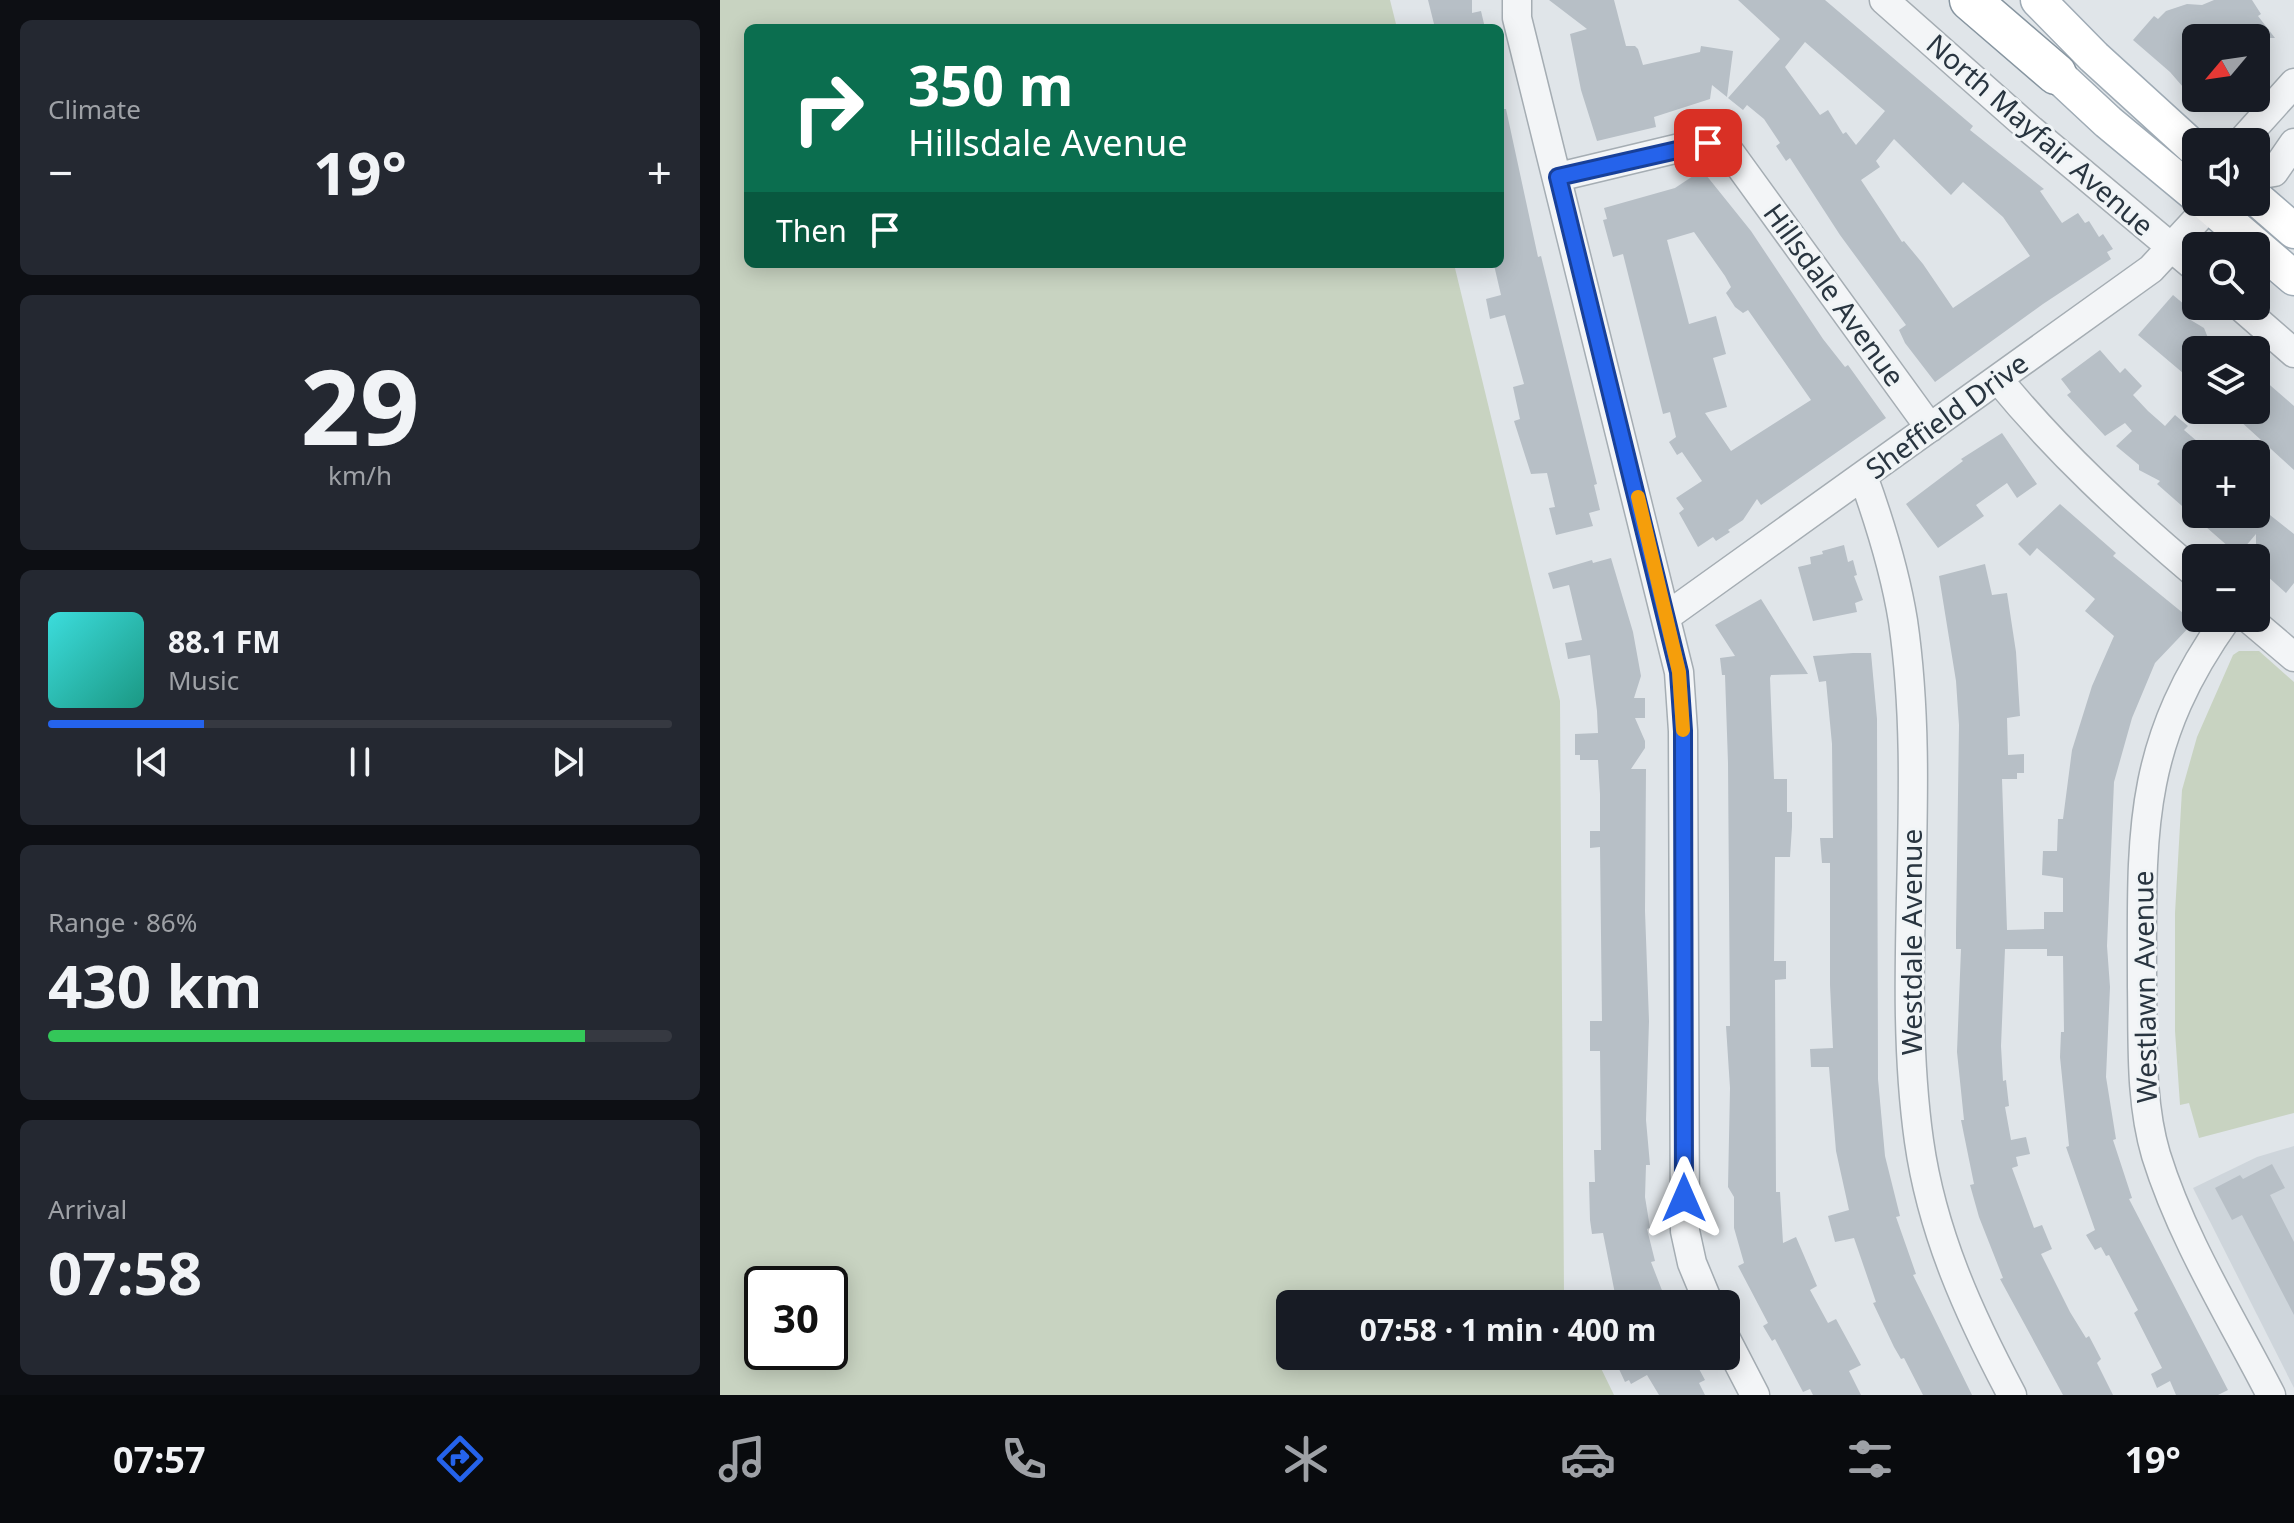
<!DOCTYPE html>
<meta charset="utf-8">
<style>
body{margin:0;font-family:"Noto Sans",sans-serif;background:#242831;color:#f1f3f6;height:100vh;display:flex;flex-direction:column;font-size:30px;white-space:nowrap}
*{box-sizing:border-box;margin:0}
p{font-size:26px;color:#9ea1a6}
.icon{flex:none;width:44px;height:44px;fill:none;stroke:currentColor;stroke-width:2;stroke-linecap:round;stroke-linejoin:round}
.map{position:relative;flex:1;overflow:hidden}
.drawer{display:flex;flex-direction:column;gap:20px;padding:20px;background:#0d0f14;width:720px}
.drawer>*{flex:none}
.top-card{position:absolute;left:24px;top:24px;width:760px;height:244px;border-radius:12px;box-shadow:0 4px 20px #0003;background:#0b6e4f;color:#fff;overflow:hidden}
.needle{width:52px;rotate:241deg}
.fabs{position:absolute;left:1462px;top:24px;display:grid;gap:16px}
.fabs a{display:grid;place-items:center;width:88px;height:88px;border-radius:12px;background:#171b24;box-shadow:0 4px 20px #0003;font-size:40px}
.speed{position:absolute;left:24px;top:1266px;display:flex;gap:16px;font-size:40px;font-weight:700;text-align:center}
.speed>*{display:grid;place-content:center;width:104px;height:104px;border-radius:50%;background:#171b24;box-shadow:0 4px 20px #0003;line-height:1}
.speed .limit{border:4px solid #111;border-radius:12px;background:#fff;color:#111}
.pin{position:absolute;display:grid;place-items:center;width:68px;height:68px;color:#fff;margin:-34px;border-radius:16px;box-shadow:0 4px 12px #0006}
.me{position:absolute;width:88px;margin:-44px;rotate:0deg;stroke-linejoin:round;filter:drop-shadow(0 0 6px #0008)}
.turn{display:flex;align-items:center;gap:28px;height:168px;padding:0 32px;font-size:36px}
.turn .icon{width:104px;height:104px;stroke-width:2.5}
.turn b{display:block;font-size:56px;line-height:68px}
.then{display:flex;align-items:center;height:76px;padding:0 32px;background:#0003;gap:16px;font-size:30px}
.big{font-size:60px;font-weight:700;line-height:1.1}
.drawer .tile{flex:1;display:flex;flex-direction:column;justify-content:center;gap:12px;min-width:0;padding:0 28px;border-radius:12px;background:#242831}
.drawer .dial{align-items:center;gap:0}
.dial b{font-size:104px;line-height:1}
.song{display:flex;align-items:center;gap:24px}
.cover{width:96px;height:96px;border-radius:12px;background:linear-gradient(135deg,hsl(180 70% 55%),hsl(170 70% 35%))}
.played{height:8px;border-radius:4px;background:linear-gradient(90deg,#2563eb 25%,#363941 25%)}
.keys{display:flex;justify-content:space-around;direction:ltr}
.heat{display:flex;justify-content:space-between;align-items:center;font-size:44px;direction:ltr}
.charge{height:12px;border-radius:6px;background:linear-gradient(90deg,#34c759 86%,#363941 0)}
.trip{position:absolute;left:556px;top:1290px;width:464px;height:80px;border-radius:12px;background:#171b24;box-shadow:0 4px 20px #0003;font-weight:700;line-height:80px;text-align:center}
.dock{display:flex;height:128px;justify-content:space-around;align-items:center;background:#090b0e;color:#9ea1a6}
.dock .icon{width:56px;height:56px}
.dock .active{color:#2563eb}
.dock b{font-size:36px;color:#f1f3f6}
main{display:flex;flex:1;min-height:0}
.map>svg:first-child{display:block}
.built{fill:#ced5db}
.green{fill:#c8d3c1;fill-rule:evenodd}
.building{fill:#b7bfc6;fill-rule:evenodd}
.lines{fill:none;stroke-linecap:round;stroke-linejoin:round}
.minor-casing{stroke:#a5adb3;stroke-width:31}
.major-casing{stroke:#9fabb5;stroke-width:37}
.highway-casing{stroke:#8795a0;stroke-width:43}
.minor{stroke:#f3f5f7;stroke-width:28}
.major{stroke:#fff;stroke-width:34}
.highway{stroke:#fff;stroke-width:40}
.route-casing{stroke:#184099;stroke-width:20}
.route{stroke:#2563eb;stroke-width:14}
.slow{stroke:#f59e0b;stroke-width:14}
.labels{text-anchor:middle;stroke-width:6;stroke-linejoin:round;paint-order:stroke}
.street-label{font-size:28px;fill:#293540;stroke:#f0f4f6}
</style>
<main>
<section class="drawer">
<div class="tile"><p>Climate</p>
<div class="heat"><a>−</a><b class="big">19°</b><a>+</a></div>
</div>
<div class="tile dial"><b>29</b><p>km/h</p></div>
<div class="tile">
<div class="song"><i class="cover"></i><div><b>88.1 FM</b><p>Music</p></div></div>
<div class="played"></div>
<div class="keys"><svg class="icon" aria-label="previous" viewBox="0 0 24 24"><path d="M18 5L8 12l10 7zM5 5v14"/></svg><svg class="icon" aria-label="pause" viewBox="0 0 24 24"><path d="M8 5v14M16 5v14"/></svg><svg class="icon" aria-label="next" viewBox="0 0 24 24"><path d="M6 5l10 7-10 7zM19 5v14"/></svg></div>
</div>
<div class="tile"><p>Range · 86%</p><b class="big">430 km</b><div class="charge"></div></div>
<div class="tile"><p>Arrival</p><b class="big">07:58</b></div>
</section>
<div class="map">
<svg width="1574" height="1395" viewBox="0 0 1574 1395">
<rect width="100%" height="100%" fill="#e0e5e9"/>
<path class="built" d="M1574,1146v242l-101,-200 64,-31z"/>
<path class="green" d="M0,0h670l7,28h-649v236h706l106,437 4,594 4,9h-278v52h305l19,39h-894zM110,1284v68h-68v-68z
M1519,651h20l35,31v431l-95,25 -10,-35 -9,2 -5,-74v-118l7,-123 15,-53 36,-82z"/>
<path class="building" d="M708,0h44v13l9,-2 4,17h-50z
M829,0h65l12,46h9l3,3 5,16 57,-13 1,-6 32,5 -6,46 -15,-12 -2,14 -56,18 2,10 -59,14 -16,-51 -11,-56 17,-5z
M1018,0h87l148,126 -3,4 74,59 -4,2 22,32 16,-10 7,10 4,-2 10,16 4,-3 10,15 -6,3 4,7 -68,45 -108,78 -30,-39 -6,-13 7,-5 -66,-90 -50,-77 -4,3 -10,-15 4,-3 -16,-24 -17,-14 -4,5 -15,-12 52,-59zM1085,42l80,69 -29,34 -10,-13 -3,2 -15,-24 -8,5 -35,-48zM1174,139l57,56 12,-13 40,35 27,39 -77,52 -30,-44 -19,-23 -2,1 -41,-62 19,-13 -4,-6z
M1494,0h38l9,14 -3,2 17,22h-79v64l-26,-30 -37,-32 21,-24 4,3 8,-8 21,-7 15,1z
M780,109h6l32,148 3,-1 56,228 -3,1 6,25 -11,3 4,13 -37,9 -7,-27 6,-1 -8,-34 -16,1 -17,-53 6,-2 -7,-32 11,-3 -19,-69 -15,4 -4,-20 15,-4 -7,-30 6,-1z
M982,170l49,61 72,108 22,28 3,-2 38,53 -125,87 -4,-6 -14,21 -15,10 2,2 -14,9 -3,-4 -15,10 -19,-34 5,-4 -8,-11 26,-17 -20,-29 -5,3 -8,-13 7,-5 -6,-25 -7,2 -40,-160 -10,3 -10,-37 4,-1 -3,-11 71,-20zM974,232l31,44 6,11 -5,6 9,14 8,6 5,-3 63,90 -80,51 -26,-38 22,-6 -14,-49 13,-4 -10,-38 -27,8 -22,-84z
M1453,295l12,10 -2,3 9,8 -3,3 15,9 9,22h-17v34l-58,-49z
M1380,350l20,23 5,-5 17,18 -9,9 15,16 17,15 10,-11 13,11 -4,4 28,24h-16v60h60v-10l38,30v49l-8,10 -30,-27v-32l-18,21 -81,-71 3,-3 -21,-11v-5l-23,-19 16,-15 -7,-8 -20,13 -38,-41 4,-3 -10,-13z
M1536,373l38,33v64l-66,-60h28z
M1282,433l35,51 -20,14 -10,-15 -31,22 8,11 -46,32 -32,-44 57,-43 -2,-2z
M1340,504l56,49 -3,3 81,66 -39,41 -23,55 -18,64 -7,164 3,41 -4,90 10,62 -3,1 19,58 -3,1 99,191 -10,5h-42l-6,-14 -13,7 -6,-14 11,-6 -28,-55 4,-3 -29,-55 -3,1 -5,-9 -6,3 -9,-15 9,-5 -29,-83 3,-1 -9,-89 1,-25h3l-1,-76h-16v-7h-42l-4,97 2,35 3,-1 3,26 -4,1 6,33 15,-3 4,17 -14,3 2,9 -6,2 22,60 8,-3 10,24 -11,5 29,58 16,26 3,-2 12,23 -4,4 16,32h-50l-63,-116 3,-1 -24,-61 -9,-32 4,-1 -13,-64h3l-7,-68 4,-103h-5v-16l3,-208 -3,-44 -17,-105 46,-12 7,31 15,-2 9,59 4,64 -13,2 1,37 16,-1v19h-7v6h-15l5,151 37,-1v-17h19v-34l-21,-3 1,-24h14l1,-32h5l9,-69 20,-64 22,-50 -29,-25 10,-12 -58,-51 -7,8 -12,-12z
M1124,545l4,17 5,-2 4,15 -3,1 9,24 -8,3 2,9 -44,9 -15,-54 13,-3 -1,-7 13,-3 -1,-3z
M891,558l22,74 8,44 -7,22h11v20h-10l10,23v7l-14,21h15l-1,142 4,110 -3,99 4,45h-4l-1,32 5,31 -3,1 8,32 -4,1 12,31 -5,2 4,9h-45l-14,-71 -11,1 -2,-14 -1,-38h6l-1,-32h7l-1,-99h-10v-30h12l-2,-174 -10,1v-17h10v-37l-2,-34h-18v-5h-5v-21l23,-1 -1,-22 -7,-56 -22,4 -3,-16 17,-3 -13,-55 -16,4 -5,-16 44,-13 1,3z
M1041,599l47,75 -37,1 -1,3 4,101h13v33h5v15l-2,30h-15l-1,104h12v18l-11,1 1,212h4l3,51 13,-6 21,49 -7,4 18,33 8,-4 25,46 -12,6 12,24h-48l-3,-6 -7,3 -28,-53 -3,2 -9,-15 5,-3 -30,-57 6,-3 -10,-35v-31l-6,-10 2,-99 -4,-62h4l-2,-263 -3,-88h-3l-2,-17 15,-2 -20,-31z
M1133,653h18l6,66 1,360 7,77 15,60 -4,1 20,57 -3,1 59,120h-49l-19,-37 -3,1 -7,-12 -21,-44 3,-1 -22,-64 -19,4 -7,-26 21,-6 -13,-59 -7,-84h-18l-1,-18 23,-1 -3,-63v-122h-8l-2,-25h13l-1,-94 -6,-63 -7,1 -6,-26z
M1552,1164l13,24 -15,7 24,47v73l-52,-100 -10,5 -17,-32 25,-13 3,4z
M924,1356h39l8,14 7,-3 7,13 -6,3 6,12h-46l-12,-20 -16,9 -2,-4 -4,2 -6,-13z"/>
<g class="lines">
<defs>
<path id="minor" d="M797,0v18l162,654 4,59 2,500 7,32 17,41
M1164,0l147,130 165,138
M1521,142l53,-59
M1536,175l18,-3 20,-29
M838,177l138,-33h23l10,7 201,277
M1520,306l54,47
M1278,379c60,73 126,134 198,195
M1143,476c17,47 32,95 40,145 25,171 -8,350 16,520 13,92 50,173 93,254
M947,616l484,-347 62,-67
M1507,618c-92,129 -85,218 -85,369 1,55 -2,114 14,168 26,84 75,162 115,240
M1528,618l46,39
M1006,1339l29,56"/>
<path id="major" d="M1318,0l56,57 102,93
M1316,55l72,67 88,73
M1536,198l38,33
M1485,202l89,76"/>
<path id="highway" d="M1250,0l86,74"/>
</defs>
<use href="#minor" class="minor-casing"/>
<use href="#major" class="major-casing"/>
<use href="#highway" class="highway-casing"/>
<use href="#minor" class="minor"/>
<use href="#major" class="major"/>
<use href="#highway" class="highway"/>
</g>
<g class="lines">
<defs>
<path id="route" d="M964,1198l-1,-467 -4,-59 -121,-495 150,-34"/>
</defs>
<use href="#route" class="route-casing"/>
<use href="#route" class="route"/>
<path class="slow" d="M918,497l41,175 4,58"/>
</g>
<g class="labels">
<g class="street-label">
<text transform="translate(1320 135) rotate(41)" y="10">North Mayfair Avenue</text>
<text transform="translate(1114 295) rotate(54)" y="10">Hillsdale Avenue</text>
<text transform="translate(1227 416) rotate(-36)" y="10">Sheffield Drive</text>
<text transform="translate(1192 942) rotate(-90)" y="10">Westdale Avenue</text>
<text transform="translate(1425 987) rotate(-91)" y="10">Westlawn Avenue</text>
</g>
</g>
</svg>
<div class="fabs">
<a><svg class="needle" viewBox="-14 -14 28 28"><path d="M0-13l5 13h-10z" fill="#e53935"/><path d="M0 13l5-13h-10z" fill="#9ea1a6"/></svg></a>
<a><svg class="icon" aria-label="sound" viewBox="0 0 24 24"><path d="M4 9h4l5-4v14l-5-4H4zM17 9q2 3 0 6"/></svg></a>
<a><svg class="icon" aria-label="search" viewBox="0 0 24 24"><circle cx="10" cy="10" r="6"/><path d="M15 15l6 6"/></svg></a>
<a><svg class="icon" aria-label="layers" viewBox="0 0 24 24"><path d="M12 4l9 5-9 5-9-5zM3 14l9 5 9-5"/></svg></a>
<a>+</a>
<a>−</a>
</div>
<div class="speed"><div class="limit">30</div></div>
<div class="pin" style="left:988px;top:143px;background:#d93025"><svg class="icon" aria-label="arrive" viewBox="0 0 24 24"><path d="M6 21V4h12l-3 4 3 4H6"/></svg></div>
<svg class="me" style="left:964px;top:1198px" viewBox="-20 -20 40 40"><path d="M0-17L14 15 0 8-14 15z" fill="#2563eb" stroke="#fff" stroke-width="4"/></svg>
<div class="trip">07:58 · 1 min · 400 m</div>
<div class="top-card">
<div class="turn"><svg class="icon" aria-label="right" viewBox="0 0 24 24"><path d="M7 20v-9h11M14 6l5 5-5 5"/></svg><div><b>350 m</b>Hillsdale Avenue</div></div>
<div class="then">Then<svg class="icon" aria-label="arrive" viewBox="0 0 24 24"><path d="M6 21V4h12l-3 4 3 4H6"/></svg></div>
</div>
</div>
</main>
<nav class="dock">
<b>07:57</b>
<svg class="icon active" aria-label="directions" viewBox="0 0 24 24"><path d="M12 3l9 9-9 9-9-9zM9 14v-3h6M13 9l2 2-2 2"/></svg>
<svg class="icon" aria-label="music" viewBox="0 0 24 24"><path d="M9 18V5l10-2v13"/><circle cx="6" cy="18" r="3"/><circle cx="16" cy="16" r="3"/></svg>
<svg class="icon" aria-label="phone" viewBox="0 0 24 24"><path d="M5 4h4l2 5-3 2q2 4 5 5l2-3 5 2v4C11 20 4 13 5 4z"/></svg>
<svg class="icon" aria-label="climate" viewBox="0 0 24 24"><path d="M12 3v18M4 7l16 10M4 17L20 7"/></svg>
<svg class="icon" aria-label="car" viewBox="0 0 24 24"><path d="M5 17H2v-5l4-1 3-4h7l3 4 3 1v5h-3M9 17h6M6 11h13"/><circle cx="7" cy="17" r="2"/><circle cx="17" cy="17" r="2"/></svg>
<svg class="icon" aria-label="filters" viewBox="0 0 24 24"><path d="M4 7h16M4 17h16"/><circle cx="9" cy="7" r="2"/><circle cx="15" cy="17" r="2"/></svg>
<b>19°</b>
</nav>
